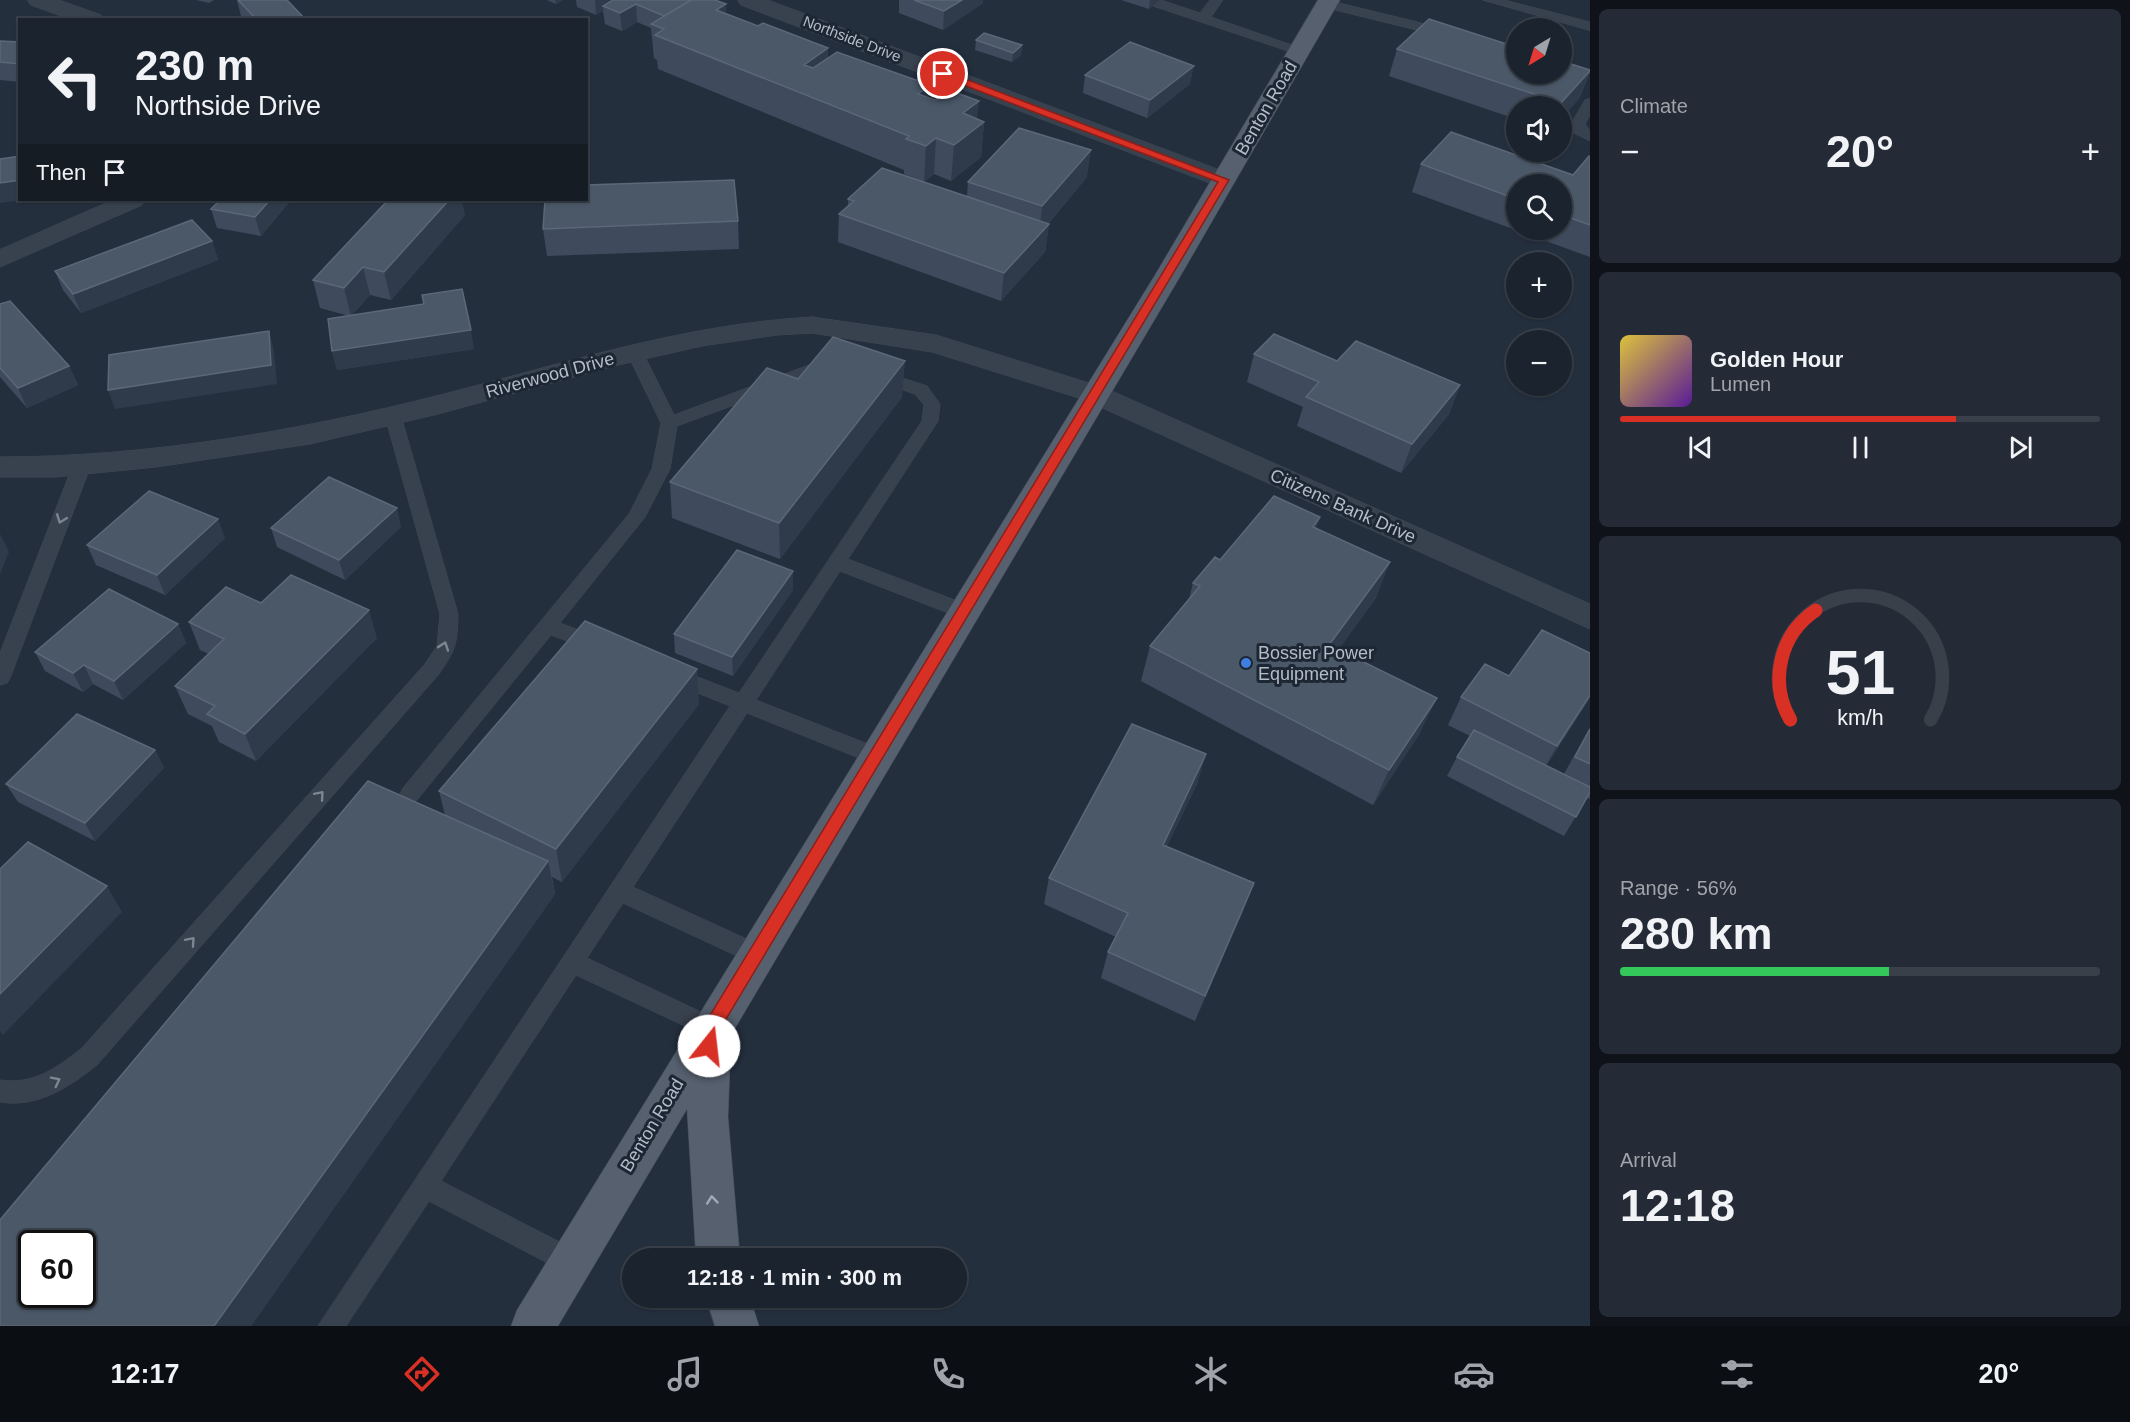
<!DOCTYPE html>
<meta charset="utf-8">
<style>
body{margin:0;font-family:Helvetica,sans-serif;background:#242b36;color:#f1f3f6;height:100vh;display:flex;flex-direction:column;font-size:22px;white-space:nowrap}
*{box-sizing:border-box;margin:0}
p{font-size:20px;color:#a0a4aa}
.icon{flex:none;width:33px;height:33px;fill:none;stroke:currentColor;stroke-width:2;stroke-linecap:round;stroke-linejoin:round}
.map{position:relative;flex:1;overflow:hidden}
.panel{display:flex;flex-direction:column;gap:9px;padding:9px;background:#0f1319;width:540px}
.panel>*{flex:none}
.guide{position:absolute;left:18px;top:18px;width:570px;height:183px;border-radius:0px;box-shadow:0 2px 4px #0004,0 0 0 2px #39404a;background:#1b232e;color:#f1f3f6;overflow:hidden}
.needle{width:39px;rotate:218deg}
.fabs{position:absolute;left:1506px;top:18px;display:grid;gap:12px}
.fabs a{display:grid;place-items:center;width:66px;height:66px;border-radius:50%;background:#1b232e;box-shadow:0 2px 4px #0004,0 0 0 2px #39404a;font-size:30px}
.speed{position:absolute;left:18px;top:1230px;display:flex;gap:12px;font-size:30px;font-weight:700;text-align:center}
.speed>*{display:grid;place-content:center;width:78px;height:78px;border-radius:50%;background:#1b232e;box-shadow:0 2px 4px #0004,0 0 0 2px #39404a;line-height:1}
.speed .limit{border:3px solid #111;border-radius:9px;background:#fff;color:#111}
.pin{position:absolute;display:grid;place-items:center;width:51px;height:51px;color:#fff;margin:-26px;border:3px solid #fff;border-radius:50%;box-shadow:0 2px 6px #0007}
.me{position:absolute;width:66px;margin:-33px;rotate:16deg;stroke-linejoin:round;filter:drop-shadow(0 0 4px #0008)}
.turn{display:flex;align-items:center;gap:21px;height:126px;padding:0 18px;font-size:27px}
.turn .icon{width:78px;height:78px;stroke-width:2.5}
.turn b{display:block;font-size:42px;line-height:51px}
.then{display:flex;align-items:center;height:57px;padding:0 18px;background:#0003;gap:12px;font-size:22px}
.big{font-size:45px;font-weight:700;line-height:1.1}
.panel .tile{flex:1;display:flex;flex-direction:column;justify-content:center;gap:9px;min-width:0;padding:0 21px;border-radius:9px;background:#242b36}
.panel .dial{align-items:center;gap:0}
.dial svg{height:156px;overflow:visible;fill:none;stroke:#39404a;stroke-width:7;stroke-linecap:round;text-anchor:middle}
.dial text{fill:#f1f3f6;stroke:none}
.song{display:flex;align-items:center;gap:18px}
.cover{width:72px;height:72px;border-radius:9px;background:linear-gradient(135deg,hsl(50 70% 55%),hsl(270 70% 35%))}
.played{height:6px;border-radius:3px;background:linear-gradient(90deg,#d93025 70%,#39404a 70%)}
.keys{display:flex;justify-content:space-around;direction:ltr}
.heat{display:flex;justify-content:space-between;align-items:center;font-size:33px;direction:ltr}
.charge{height:9px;border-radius:4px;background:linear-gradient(90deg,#34c759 56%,#39404a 0)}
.trip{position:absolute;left:622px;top:1248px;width:345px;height:60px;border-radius:30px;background:#1b232e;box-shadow:0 2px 4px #0004,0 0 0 2px #39404a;font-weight:700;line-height:60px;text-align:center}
.menu{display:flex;height:96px;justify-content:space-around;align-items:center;background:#0b0e12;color:#a0a4aa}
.menu .icon{width:42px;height:42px}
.menu .on{color:#d93025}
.menu b{font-size:27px;color:#f1f3f6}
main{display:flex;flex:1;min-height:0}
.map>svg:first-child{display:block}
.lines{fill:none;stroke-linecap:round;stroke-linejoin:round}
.lane-casing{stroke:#414a57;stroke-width:1}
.street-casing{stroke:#414a57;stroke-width:1}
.primary-casing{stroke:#414a57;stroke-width:1}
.lane{fill:#38414e;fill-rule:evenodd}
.street{fill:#38414e;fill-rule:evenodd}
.primary{fill:#56606e;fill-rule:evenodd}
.wall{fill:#3f4b5c;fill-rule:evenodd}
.shaded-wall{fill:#2f3b4b}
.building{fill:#4b5868;stroke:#5c6777;stroke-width:1.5;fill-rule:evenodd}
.oneway{stroke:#7c8592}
.oneway2{stroke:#a1aab7}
.route{fill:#d93025;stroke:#8d1f18;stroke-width:1.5}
.shop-dot{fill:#3f7fe0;stroke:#1d2633;stroke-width:2}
.labels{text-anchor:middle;stroke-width:6;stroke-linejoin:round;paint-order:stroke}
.far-street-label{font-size:15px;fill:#b4bcc9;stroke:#1d2633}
.street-label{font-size:18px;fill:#b4bcc9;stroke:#1d2633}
.poi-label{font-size:18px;fill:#b4bcc9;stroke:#1d2633;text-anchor:start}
</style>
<main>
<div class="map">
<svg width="1590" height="1326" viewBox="0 0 1590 1326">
<rect width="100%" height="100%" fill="#242f3e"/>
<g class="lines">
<defs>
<path id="lane" d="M1153,0h8l39,13 10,-13h13l-12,17 95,33 -2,3h-10l-141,-47z
M1327,0l123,30 1,3 -6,4 -122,-30 -2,-3z
M1483,0h21l86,22v8z
M1590,99v16l-5,9 5,7v10l-16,-8 -3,-9 14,-24z
M635,348l8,5 31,62 146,-54 6,-1 8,5 -2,4 -155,57 -7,43 -25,48 -85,106 44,17 3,5 -3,5 -7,2 -46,-17 -134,165 -7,2 -7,-2 -3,-6 3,-6 226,-274 23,-45 9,-46 -34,-70z
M880,371l47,15 13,18 -2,17 -90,138 122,47 2,5 -2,5h-14l-116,-45 -84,129 127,50 3,6 -3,6 -7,2 -7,-2 -122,-49 -114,174 131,60 3,7 -3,7 -8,3 -8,-3 -125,-58 -36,55 133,63 4,7 -4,7 -8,4 -8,-4 -128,-60 -135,206 138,71 4,9 -4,9 -9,4 -9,-4 -132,-69 -83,125h-28l412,-620 -62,-25 -3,-5 3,-5 7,-2 7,2 57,22 183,-272 2,-16 -9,-11 -41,-14 -2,-4 2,-4z
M393,410l8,6 57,198c-1,31 -2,35 -19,60l-342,391c-28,22 -59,43 -97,37v-22c33,5 55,-11 81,-31l344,-385 12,-18 3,-32 -55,-198z
M82,459l9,6 -81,213 -3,5 -7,2v-32l73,-188z"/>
<path id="street" d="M28,0h31l42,15 2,5h-31l-41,-15z
M738,0h30l465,175 3,5 -3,5 -9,2 -9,-2 -474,-180z
M113,200h32l-3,5 -142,62v-17z
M812,317l124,18 169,53 485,216v25l-505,-229 -153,-48 -120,-19 -35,2 -75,11 -84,19 -180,49 -128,30 -154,23 -101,10h-55v-20c146,0 299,-26 440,-62 123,-31 244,-71 372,-78z"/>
<path id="primary" d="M1318,0h22l-159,275 -450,760 -3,82 12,141h-44l-9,-149 -129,217h-47l6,-16 638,-1035z
M706,1298h44l9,28h-44z"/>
</defs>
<use href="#lane" class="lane-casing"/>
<use href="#street" class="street-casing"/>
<use href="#primary" class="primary-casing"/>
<use href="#lane" class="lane"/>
<use href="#street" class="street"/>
<use href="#primary" class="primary"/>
</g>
<path class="wall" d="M196,0h18l-5,3z
M237,0h50l19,20h-62l-3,-4z
M547,0h16l-7,4z
M576,0h139l11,13 32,13 70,22v10l102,27 -1,13 55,24 -3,35 -30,24 -17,-7 -10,8 -20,-8v-4l-246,-101 -1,-9 -3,-2 -3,-30 -14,-6 -15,9 -17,-7 -2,-13 -7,4 -19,-8z
M899,0h84v3l-40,27 -44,-17z
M1121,0h39l-11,9z
M976,40l46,5 -1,10 -9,7 -37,-12z
M0,41l20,1v40l-20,-2z
M1397,49l193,21v2l-10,25 -18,21v-12h-46v13l-127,-43z
M1085,75l105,9 -43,34 -64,-25z
M1590,157v100l-178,-65 9,-28 152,11zM1516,184h46v46h-46z
M1087,177l-39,47h1l-4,28 -44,49 -163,-59 1,-28 9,-8v-7l119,-3 1,-14z
M291,200l-30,36 -44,-8 -6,-19z
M465,215l-74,85 -21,-5 -18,20 122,34 -137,21 -5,-19 17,-35 -29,-8 -7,-28z
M738,221l1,28 -192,7 -4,-27z
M212,241l6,19 -137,53 -18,-23 -8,-19z
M0,304l69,62 9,19 -51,23 -27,-31z
M1254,354l83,7 123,24 -11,29 -48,59 -104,-47 6,-19 -56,-25z
M798,379l104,18 -122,162 -108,-41 -2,-36z
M1320,517l-4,11 60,70 -38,52 82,83 -47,72 -232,-124 9,-35 39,-47 4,-16 27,-23z
M401,527l-56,53 -68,-33 -6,-19z
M225,538l-60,57 -69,-30 -9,-20z
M793,590l-60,86 -58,-23 -1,-19z
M261,603l116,35 -121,123 -37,-19 -7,-16 -24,-12 -13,-28 34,-32 -9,-4 -11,-28z
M178,624l8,19 -63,57 -30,-16 -10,8 -38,-21 -10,-19z
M1509,676l81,22 -44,68 18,8 26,-47v72l-3,-1 -23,38 -117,-60 10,-19 13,-21 -22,-11 13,-28z
M699,704l-137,178 -10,-5 3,17 -304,432h-251l445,-511 -6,-24z
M155,750l9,18 -69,73 -77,-39 -12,-18z
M1198,782l-31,64 77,63 -49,112 -94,-43 7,-26 8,-15 -72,-33 5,-26z"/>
<path class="shaded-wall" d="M555,0h8l-7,4z
M595,0h28l-20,6v5l-7,4z
M962,0h21v3l-40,27 1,-19z
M1150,0h10l-11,9z
M636,4l1,18 -15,9 -2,-18z
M726,4l1,34 -11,-28z
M1022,45l-1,10 -9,7 1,-9z
M828,48v35l-24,-18z
M1194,66l-4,18 -43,34 3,-18z
M1590,71l-10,26 -18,21v-12h-2l1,-3z
M930,85l-2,35 -10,-26z
M979,101l-3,27 8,-6 -3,35 -30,24 3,-36 9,-32z
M936,138l-2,36 -10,8 2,-36z
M1091,150l-4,27 -48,57 3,-28z
M20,180v20h3l-23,3v-20z
M270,200h21l-30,36 -6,-19z
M449,200h13l3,15 -74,85 -7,-28z
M1049,224l-4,28 -44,49 3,-28z
M212,241l6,19 -137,53 -8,-19z
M363,267l7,28 -19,21 -7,-28z
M471,330l3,19 -137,21 -5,-19z
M269,331l5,20 3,33 -162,25 -7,-19z
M905,361l-3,36 -122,162 -1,-36z
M69,366l9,19 -51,23 -9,-20z
M1460,385l-11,29 -48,59 11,-29z
M397,508l4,19 -56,53 -6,-20z
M1320,517l-12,36 5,-26z
M218,519l7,19 -60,57 -8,-20z
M0,534l9,18 -9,22z
M1390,562l-14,36 -60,83 13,-36z
M793,571v19l-60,86 -1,-19z
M369,610l8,28 -121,123 -11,-27z
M178,624l8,19 -63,57 -9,-19z
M84,665l9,19 -10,8 -10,-19z
M697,669l2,35 -137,178 -6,-33z
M1590,695v3l-49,75 16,-27z
M1437,698l-17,35 -47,72 16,-35z
M155,750l9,18 -69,73 -10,-18z
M1206,754l-8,28 -43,89 8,-26z
M548,861l7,33 -304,432h-37z
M1254,883l-10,26 -49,112 10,-25z
M107,886l15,26 -119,123 -3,-4v-37z"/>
<path class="building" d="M238,0h49l19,20h-49z
M613,0h78l-27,16 -28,-12 -16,9 -17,-7z
M691,0h24l11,4 -10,6 42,16 5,-3 65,25 -24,17 9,3 24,-16 93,33 -12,9 17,6 14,-10 30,11 -16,12 21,9 -30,23 -18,-7 -10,8 -20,-7 3,-3 -254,-101 9,-6 -13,-5z
M914,0h48l-18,11z
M1429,19l87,28v27h46v-13l28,9v1l-29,32 -164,-54z
M984,33l38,12 -9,8 -37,-13z
M0,41l20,1v22l-20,-2z
M1130,42l64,24 -44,34 -65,-25z
M1019,128l72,22 -49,56 -74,-24z
M1451,132l122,43 16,-19 1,1v68l-28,-10v-31h-46v15l-95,-35z
M20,156v24l-20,3v-24z
M882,168l167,56 -45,49 -165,-59 15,-13 -6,-2z
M734,180l4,41 -195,8 2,-29h41v-15z
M220,200h50l-15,17 -44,-8z
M388,200h61l-65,72 -21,-5 -19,21 -31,-8z
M192,220l20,21 -139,53 -18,-23z
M462,289l9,41 -139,21 -4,-32 96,-15 -2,-9z
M10,301l59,65 -51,22 -18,-20v-64z
M269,331l2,34 -163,25 1,-35z
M1274,334l63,27 19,-20 104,44 -48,59 -106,-47 13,-15 -65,-28z
M833,337l72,24 -126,162 -109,-41 97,-114 31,11z
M329,477l68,31 -58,52 -68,-32z
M149,491l69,28 -61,56 -70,-30z
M1274,496l46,21 -7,10 77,35 -61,83 108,53 -48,72 -239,-124 50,-60 -7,-3 22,-26 5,3z
M737,550l56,21 -61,86 -58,-23z
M291,575l78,35 -124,124 -38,-20 8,-8 -40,-20 49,-47 -35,-17 37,-35 35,16z
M109,589l69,35 -64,57 -30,-16 -11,8 -38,-21z
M585,621l112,48 -141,180 -117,-58z
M1542,630l48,23v42l-33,51 -96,-49 24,-33 24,12z
M77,714l78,36 -70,73 -79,-39z
M1132,724l74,30 -43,91 91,38 -49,113 -97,-44 20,-39 -79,-35z
M1590,729v35l-15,-7z
M1474,730l116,57v5l-14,25 -119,-60z
M368,781l180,80 -334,465h-214v-106zM32,1244h50v50h-50z
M28,842l79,44 -107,108v-125z"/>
<defs><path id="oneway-chevron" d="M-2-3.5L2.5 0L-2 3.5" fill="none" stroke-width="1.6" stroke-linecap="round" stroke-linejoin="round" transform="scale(1.5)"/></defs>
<g class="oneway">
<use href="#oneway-chevron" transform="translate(61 519) rotate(111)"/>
<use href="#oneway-chevron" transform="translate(444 646) rotate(-71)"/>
<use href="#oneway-chevron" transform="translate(320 795) rotate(-49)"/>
<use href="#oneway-chevron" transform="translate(191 941) rotate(-49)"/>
<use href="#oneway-chevron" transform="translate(56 1081) rotate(-27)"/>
</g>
<use class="oneway2" href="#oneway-chevron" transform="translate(712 1200) rotate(-96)"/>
<path class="route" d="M940,72h7l282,108 -509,849 -5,22 -6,2 -6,-2 -2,-5 5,-24 512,-840 -278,-106z"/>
<circle class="shop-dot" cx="1246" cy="663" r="6"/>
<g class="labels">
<g class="far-street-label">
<text transform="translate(852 39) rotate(21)" y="5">Northside Drive</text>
</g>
<g class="street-label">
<text transform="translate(1266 108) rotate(-60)" y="6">Benton Road</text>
<text transform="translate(550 375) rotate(-15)" y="6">Riverwood Drive</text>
<text transform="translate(1343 506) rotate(24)" y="6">Citizens Bank Drive</text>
<text transform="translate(652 1125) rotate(-59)" y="6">Benton Road</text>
</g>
<g class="poi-label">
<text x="1258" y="659">Bossier Power<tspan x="1258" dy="21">Equipment</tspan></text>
</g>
</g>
</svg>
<div class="fabs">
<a><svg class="needle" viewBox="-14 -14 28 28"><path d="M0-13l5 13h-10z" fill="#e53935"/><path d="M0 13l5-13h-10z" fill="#a0a4aa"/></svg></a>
<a><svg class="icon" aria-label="sound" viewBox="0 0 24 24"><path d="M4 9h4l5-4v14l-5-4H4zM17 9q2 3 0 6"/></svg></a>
<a><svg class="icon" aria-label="search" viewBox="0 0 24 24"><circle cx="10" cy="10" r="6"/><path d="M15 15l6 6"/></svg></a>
<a>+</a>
<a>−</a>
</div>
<div class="speed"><div class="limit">60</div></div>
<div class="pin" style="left:943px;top:74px;background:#d93025"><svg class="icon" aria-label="arrive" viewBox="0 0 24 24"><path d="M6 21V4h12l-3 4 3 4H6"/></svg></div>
<svg class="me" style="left:709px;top:1046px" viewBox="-20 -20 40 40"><circle r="19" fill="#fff"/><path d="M0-13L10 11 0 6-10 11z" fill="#d93025"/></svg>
<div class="trip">12:18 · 1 min · 300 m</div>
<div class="guide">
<div class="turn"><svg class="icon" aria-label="left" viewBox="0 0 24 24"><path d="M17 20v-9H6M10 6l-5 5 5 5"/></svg><div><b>230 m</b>Northside Drive</div></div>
<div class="then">Then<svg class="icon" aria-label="arrive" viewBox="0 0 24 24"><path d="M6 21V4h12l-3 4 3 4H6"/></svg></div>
</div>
</div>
<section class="panel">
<div class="tile"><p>Climate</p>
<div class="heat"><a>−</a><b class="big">20°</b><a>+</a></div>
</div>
<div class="tile">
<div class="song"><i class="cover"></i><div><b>Golden Hour</b><p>Lumen</p></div></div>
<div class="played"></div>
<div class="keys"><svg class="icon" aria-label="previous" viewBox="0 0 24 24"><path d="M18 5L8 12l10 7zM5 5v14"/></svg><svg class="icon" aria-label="pause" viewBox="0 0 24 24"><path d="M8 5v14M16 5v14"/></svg><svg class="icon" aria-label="next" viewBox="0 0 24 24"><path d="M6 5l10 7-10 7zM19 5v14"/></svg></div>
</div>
<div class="tile dial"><svg viewBox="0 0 100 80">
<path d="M14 69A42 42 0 1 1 86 69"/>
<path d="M14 69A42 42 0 0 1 27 13" stroke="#d93025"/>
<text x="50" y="56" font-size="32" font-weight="700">51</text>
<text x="50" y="72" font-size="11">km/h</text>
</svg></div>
<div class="tile"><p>Range · 56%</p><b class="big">280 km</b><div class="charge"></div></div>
<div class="tile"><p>Arrival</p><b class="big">12:18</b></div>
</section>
</main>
<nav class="menu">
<b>12:17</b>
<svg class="icon on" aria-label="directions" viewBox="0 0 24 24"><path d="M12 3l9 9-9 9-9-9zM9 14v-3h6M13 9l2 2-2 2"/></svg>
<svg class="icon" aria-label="music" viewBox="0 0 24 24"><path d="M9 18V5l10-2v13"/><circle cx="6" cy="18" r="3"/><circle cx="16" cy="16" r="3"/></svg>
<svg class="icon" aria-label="phone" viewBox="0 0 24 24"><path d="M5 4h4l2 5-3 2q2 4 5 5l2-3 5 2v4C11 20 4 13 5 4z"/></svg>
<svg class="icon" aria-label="climate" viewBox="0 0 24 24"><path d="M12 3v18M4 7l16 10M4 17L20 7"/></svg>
<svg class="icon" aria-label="car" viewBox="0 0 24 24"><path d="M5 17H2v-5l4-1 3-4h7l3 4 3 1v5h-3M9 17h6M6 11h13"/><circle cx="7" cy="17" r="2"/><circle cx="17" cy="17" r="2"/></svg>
<svg class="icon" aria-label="filters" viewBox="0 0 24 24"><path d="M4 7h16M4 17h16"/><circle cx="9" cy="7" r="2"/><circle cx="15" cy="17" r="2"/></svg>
<b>20°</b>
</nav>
